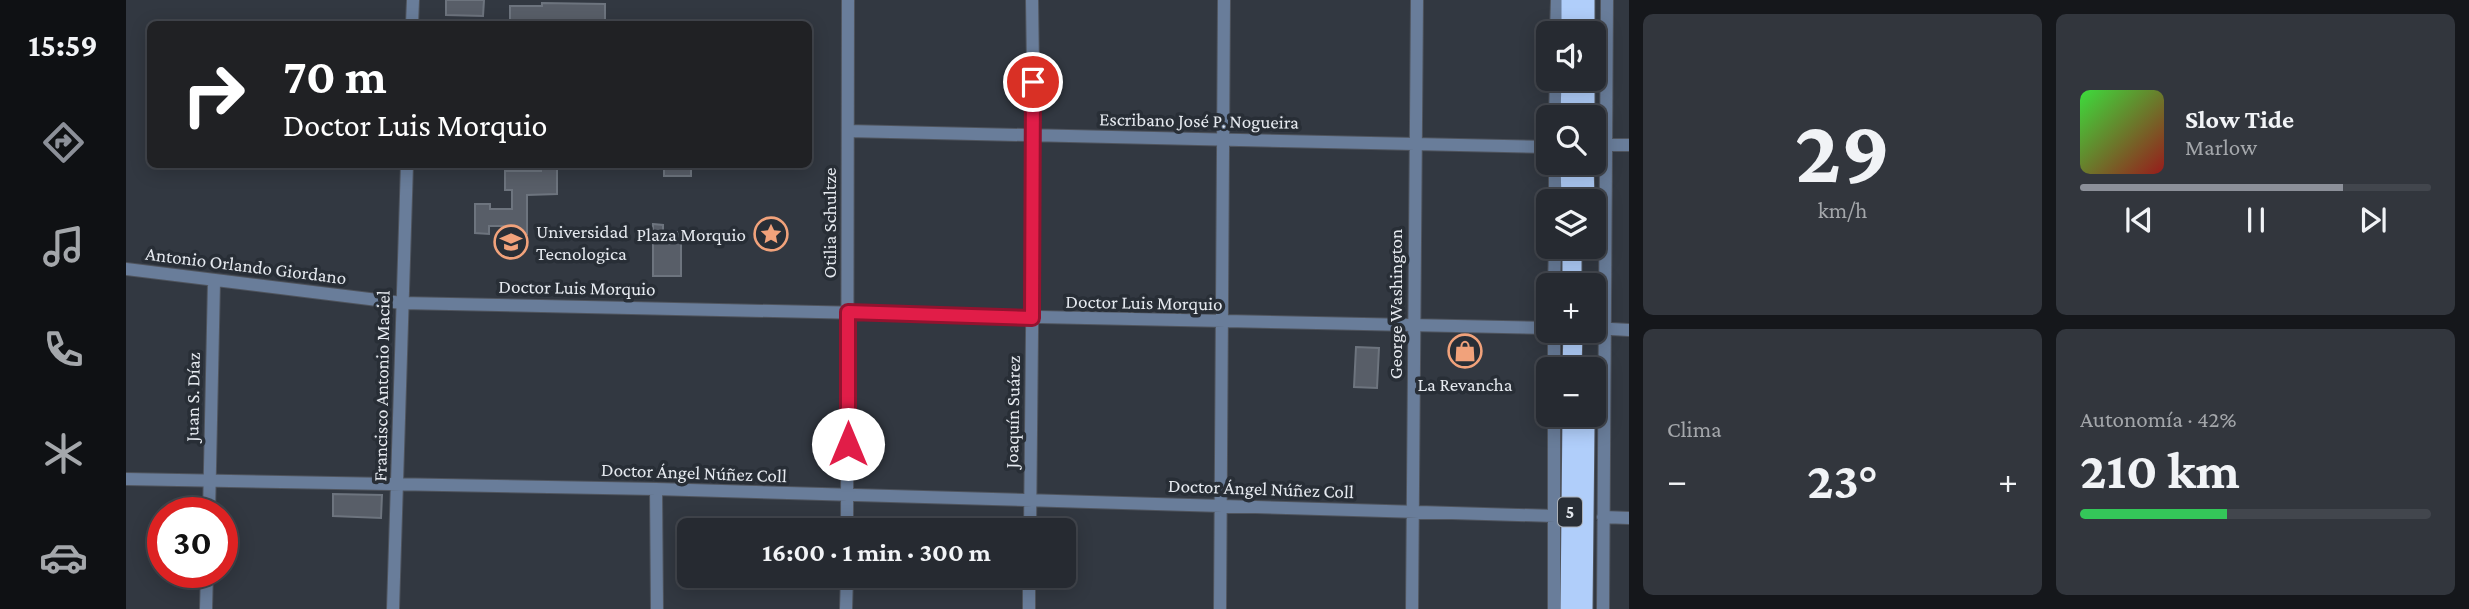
<!DOCTYPE html>
<html lang="es">
<meta charset="utf-8">
<style>
body{margin:0;font-family:"Crimson Pro",serif;background:#32363d;color:#f1f3f6;height:100vh;display:flex;flex-direction:column;font-size:26px;white-space:nowrap}
*{box-sizing:border-box;margin:0}
p{font-size:23px;color:#a4a7ab}
.icon{flex:none;width:38px;height:38px;fill:none;stroke:currentColor;stroke-width:2;stroke-linecap:round;stroke-linejoin:round}
.map{position:relative;flex:1;overflow:hidden}
.sheet{display:flex;flex-direction:column;gap:14px;padding:14px;background:#15171b;width:840px}
.sheet>*{flex:none}
.hud{position:absolute;left:21px;top:21px;width:665px;height:147px;border-radius:10px;box-shadow:0 4px 18px #0003,0 0 0 2px #42464d;background:#202124;color:#fff;overflow:hidden}
.tools{position:absolute;left:1410px;top:21px;display:grid;gap:14px}
.tools a{display:grid;place-items:center;width:70px;height:70px;border-radius:10px;background:#262a31;box-shadow:0 4px 18px #0003,0 0 0 2px #42464d;font-size:35px}
.speed{position:absolute;left:21px;top:497px;display:flex;gap:14px;font-size:35px;font-weight:700;text-align:center}
.speed>*{display:grid;place-content:center;width:91px;height:91px;border-radius:50%;background:#262a31;box-shadow:0 4px 18px #0003,0 0 0 2px #42464d;line-height:1}
.speed .limit{border:10px solid #d22;background:#fff;color:#111}
.pin{position:absolute;display:grid;place-items:center;width:60px;height:60px;color:#fff;margin:-30px;border:4px solid #fff;border-radius:50%;box-shadow:0 2px 7px #0007}
.me{position:absolute;width:77px;margin:-38px;rotate:0deg;stroke-linejoin:round;filter:drop-shadow(0 0 5px #0008)}
.turn{display:flex;align-items:center;gap:24px;height:147px;padding:0 21px;font-size:32px}
.turn .icon{width:91px;height:91px;stroke-width:2.5}
.turn b{display:block;font-size:49px;line-height:60px}
.big{font-size:52px;font-weight:700;line-height:1.1}
.sheet .widget{flex:1;display:flex;flex-direction:column;justify-content:center;gap:10px;min-width:0;padding:0 24px;border-radius:10px;background:#32363d}
.sheet .dial{align-items:center;gap:0}
.dial b{font-size:91px;line-height:1}
.song{display:flex;align-items:center;gap:21px}
.cover{width:84px;height:84px;border-radius:10px;background:linear-gradient(135deg,hsl(120 70% 55%),hsl(0 70% 35%))}
.played{height:7px;border-radius:4px;background:linear-gradient(90deg,#8c9099 75%,#42464d 75%)}
.keys{display:flex;justify-content:space-around;direction:ltr}
.heat{display:flex;justify-content:space-between;align-items:center;font-size:38px;direction:ltr}
.charge{height:10px;border-radius:5px;background:linear-gradient(90deg,#34c759 42%,#42464d 0)}
.sheet .tiles{flex:1;display:grid;gap:14px;grid-template-columns:repeat(2,1fr)}
.trip{position:absolute;left:551px;top:518px;width:399px;height:70px;border-radius:10px;background:#262a31;box-shadow:0 4px 18px #0003,0 0 0 2px #42464d;font-weight:700;line-height:70px;text-align:center}
main{display:flex;flex:1;min-height:0}
.menu{display:flex;flex-direction:column;width:126px;justify-content:space-around;align-items:center;background:#0f1114;color:#a4a7ab}
.menu .icon{width:49px;height:49px}
.menu .on{color:#8c9099}
.menu b{font-size:32px;color:#f1f3f6}
.map>svg:first-child{display:block}
.building{fill:#585e68;stroke:#6d747e;stroke-width:2}
.lines{fill:none;stroke-linecap:round;stroke-linejoin:round}
.minor-casing{stroke:#4f545d;stroke-width:14}
.trunk-casing{stroke:#4f545d;stroke-width:21}
.minor{stroke:#697d9a;stroke-width:12}
.trunk{stroke:#b0cefa;stroke-width:19}
.route-casing{stroke:#92132f;stroke-width:18}
.route{stroke:#e11d48;stroke-width:12}
.labels{text-anchor:middle;stroke-width:7;stroke-linejoin:round;paint-order:stroke}
.shield{fill:#282e36;stroke:#acb1b8;stroke-width:2}
.shield-label{font-size:18px;font-weight:bold;fill:#e5e9ef}
.street-label{font-size:19px;fill:#e5e9ef;stroke:#282e36}
.poi-label{font-size:19px;fill:#e5e9ef;stroke:#282e36;text-anchor:start}
</style>
<main>
<nav class="menu">
<b>15:59</b>
<svg class="icon on" aria-label="directions" viewBox="0 0 24 24"><path d="M12 3l9 9-9 9-9-9zM9 14v-3h6M13 9l2 2-2 2"/></svg>
<svg class="icon" aria-label="music" viewBox="0 0 24 24"><path d="M9 18V5l10-2v13"/><circle cx="6" cy="18" r="3"/><circle cx="16" cy="16" r="3"/></svg>
<svg class="icon" aria-label="phone" viewBox="0 0 24 24"><path d="M5 4h4l2 5-3 2q2 4 5 5l2-3 5 2v4C11 20 4 13 5 4z"/></svg>
<svg class="icon" aria-label="climate" viewBox="0 0 24 24"><path d="M12 3v18M4 7l16 10M4 17L20 7"/></svg>
<svg class="icon" aria-label="car" viewBox="0 0 24 24"><path d="M5 17H2v-5l4-1 3-4h7l3 4 3 1v5h-3M9 17h6M6 11h13"/><circle cx="7" cy="17" r="2"/><circle cx="17" cy="17" r="2"/></svg>
</nav>
<div class="map">
<svg width="1503" height="609" viewBox="0 0 1503 609">
<rect width="100%" height="100%" fill="#323841"/>
<path class="building" d="M320,0h38l-1,16 -37,-1z
M416,3l63,1v17h-95v-15h32z
M415,164h16v30l-30,1v39h-17v-8h-21v8l-14,-1v-29h15v5h22v-19h-7v-19h36z
M538,164h27v12h-27z
M527,224l10,1v7h18v44h-28z
M1230,347l23,1 -2,40 -23,-1z
M207,494l49,1 -1,23 -48,-2z"/>
<g class="lines">
<defs>
<path id="minor" d="M286,24l1,-24
M1430,33l1,-33
M1429,117l1,-38
M722,131l701,16
M1480,145h23
M1429,201v-38
M0,269l276,34 1147,25
M1428,285l1,-38
M1468,328l35,2
M1428,331v38
M0,479l530,10 899,27
M530,489l1,120
M83,513l5,-232
M1477,517l26,1
M721,530l1,-530
M904,530l4,-394 -2,-136
M80,609l1,-37
M267,609l14,-445
M720,609l1,-33
M903,609v-33
M1094,609l4,-609
M1286,609l5,-609
M1428,609v-194
M1477,609l4,-609"/>
<path id="trunk" d="M1445,33v-33
M1459,33v-33
M1444,117l1,-38
M1459,117v-38
M1444,163l1,38
M1458,163l1,38
M1446,247v38
M1446,369l1,-38
M1444,609l2,-194
M1457,609l2,-184"/>
</defs>
<use href="#minor" class="minor-casing"/>
<use href="#trunk" class="trunk-casing"/>
<use href="#minor" class="minor"/>
<use href="#trunk" class="trunk"/>
</g>
<g class="lines">
<defs>
<path id="route" d="M722,444v-132l184,6 1,-236"/>
</defs>
<use href="#route" class="route-casing"/>
<use href="#route" class="route"/>
</g>
<defs>
<symbol id="sight-ring" viewBox="-11 -11 22 22"><circle r="9.5" fill="#282e36" stroke="#f1a27b" stroke-width="1.5"/><path d="M0-6L1.8-2.2L6-1.7L2.9 1.2L3.7 5.4L0 3.3L-3.7 5.4L-2.9 1.2L-6-1.7L-1.8-2.2Z" fill="#f1a27b"/></symbol>
<symbol id="university-ring" viewBox="-11 -11 22 22"><circle r="9.5" fill="#282e36" stroke="#f1a27b" stroke-width="1.5"/><path d="M0-5L7-2L0 1L-7-2ZM-4 1L0 2.5L4 1V4Q0 6-4 4Z" fill="#f1a27b"/></symbol>
<symbol id="shop-ring" viewBox="-11 -11 22 22"><circle r="9.5" fill="#282e36" stroke="#f1a27b" stroke-width="1.5"/><path d="M-5-2.5h2.3a2.7 3.5 0 0 1 5.4 0H5L5.5 6h-11ZM-1.5-2.5h3a1.5 2.3 0 0 0-3 0Z" fill="#f1a27b"/></symbol>
</defs>
<g fill-rule="evenodd">
<use href="#sight-ring" x="626" y="215" width="38" height="38"/>
<use href="#university-ring" x="366" y="223" width="38" height="38"/>
<use href="#shop-ring" x="1320" y="332" width="38" height="38"/>
</g>
<g class="labels">
<rect class="shield" x="1432" y="497.5" width="24" height="29" rx="5"/>
<g class="shield-label">
<text x="1444" y="518">5</text>
</g>
<g class="street-label">
<text transform="translate(1073 120) rotate(1)" y="7">Escribano José P. Nogueira</text>
<text transform="translate(703 223) rotate(-90)" y="7">Otilia Schultze</text>
<text transform="translate(120 265) rotate(7)" y="7">Antonio Orlando Giordano</text>
<text transform="translate(451 287) rotate(1)" y="7">Doctor Luis Morquio</text>
<text transform="translate(1018 302) rotate(1)" y="7">Doctor Luis Morquio</text>
<text transform="translate(1269 304) rotate(-90)" y="7">George Washington</text>
<text transform="translate(255 386) rotate(-89)" y="7">Francisco Antonio Maciel</text>
<text transform="translate(66 397) rotate(-89)" y="7">Juan S. Díaz</text>
<text transform="translate(886 412) rotate(-89)" y="7">Joaquín Suárez</text>
<text transform="translate(568 472) rotate(2)" y="7">Doctor Ángel Núñez Coll</text>
<text transform="translate(1135 488) rotate(2)" y="7">Doctor Ángel Núñez Coll</text>
</g>
<g class="poi-label">
<text x="410" y="238">Universidad<tspan x="410" dy="22">Tecnologica</tspan></text>
<text x="620" y="241" text-anchor="end">Plaza Morquio</text>
<text x="1339" y="391" text-anchor="middle">La Revancha</text>
</g>
</g>
</svg>
<div class="tools">
<a><svg class="icon" aria-label="sound" viewBox="0 0 24 24"><path d="M4 9h4l5-4v14l-5-4H4zM17 9q2 3 0 6"/></svg></a>
<a><svg class="icon" aria-label="search" viewBox="0 0 24 24"><circle cx="10" cy="10" r="6"/><path d="M15 15l6 6"/></svg></a>
<a><svg class="icon" aria-label="layers" viewBox="0 0 24 24"><path d="M12 4l9 5-9 5-9-5zM3 14l9 5 9-5"/></svg></a>
<a>+</a>
<a>−</a>
</div>
<div class="speed"><div class="limit">30</div></div>
<div class="pin" style="left:907px;top:82px;background:#d93025"><svg class="icon" aria-label="arrive" viewBox="0 0 24 24"><path d="M6 21V4h12l-3 4 3 4H6"/></svg></div>
<svg class="me" style="left:722px;top:444px" viewBox="-20 -20 40 40"><circle r="19" fill="#fff"/><path d="M0-13L10 11 0 6-10 11z" fill="#e11d48"/></svg>
<div class="trip">16:00 · 1 min · 300 m</div>
<div class="hud">
<div class="turn"><svg class="icon" aria-label="right" viewBox="0 0 24 24"><path d="M7 20v-9h11M14 6l5 5-5 5"/></svg><div><b>70 m</b>Doctor Luis Morquio</div></div>
</div>
</div>
<section class="sheet">
<div class="tiles">
<div class="widget dial"><b>29</b><p>km/h</p></div>
<div class="widget">
<div class="song"><i class="cover"></i><div><b>Slow Tide</b><p>Marlow</p></div></div>
<div class="played"></div>
<div class="keys"><svg class="icon" aria-label="previous" viewBox="0 0 24 24"><path d="M18 5L8 12l10 7zM5 5v14"/></svg><svg class="icon" aria-label="pause" viewBox="0 0 24 24"><path d="M8 5v14M16 5v14"/></svg><svg class="icon" aria-label="next" viewBox="0 0 24 24"><path d="M6 5l10 7-10 7zM19 5v14"/></svg></div>
</div>
<div class="widget"><p>Clima</p>
<div class="heat"><a>−</a><b class="big">23°</b><a>+</a></div>
</div>
<div class="widget"><p>Autonomía · 42%</p><b class="big">210 km</b><div class="charge"></div></div>
</div>
</section>
</main>
